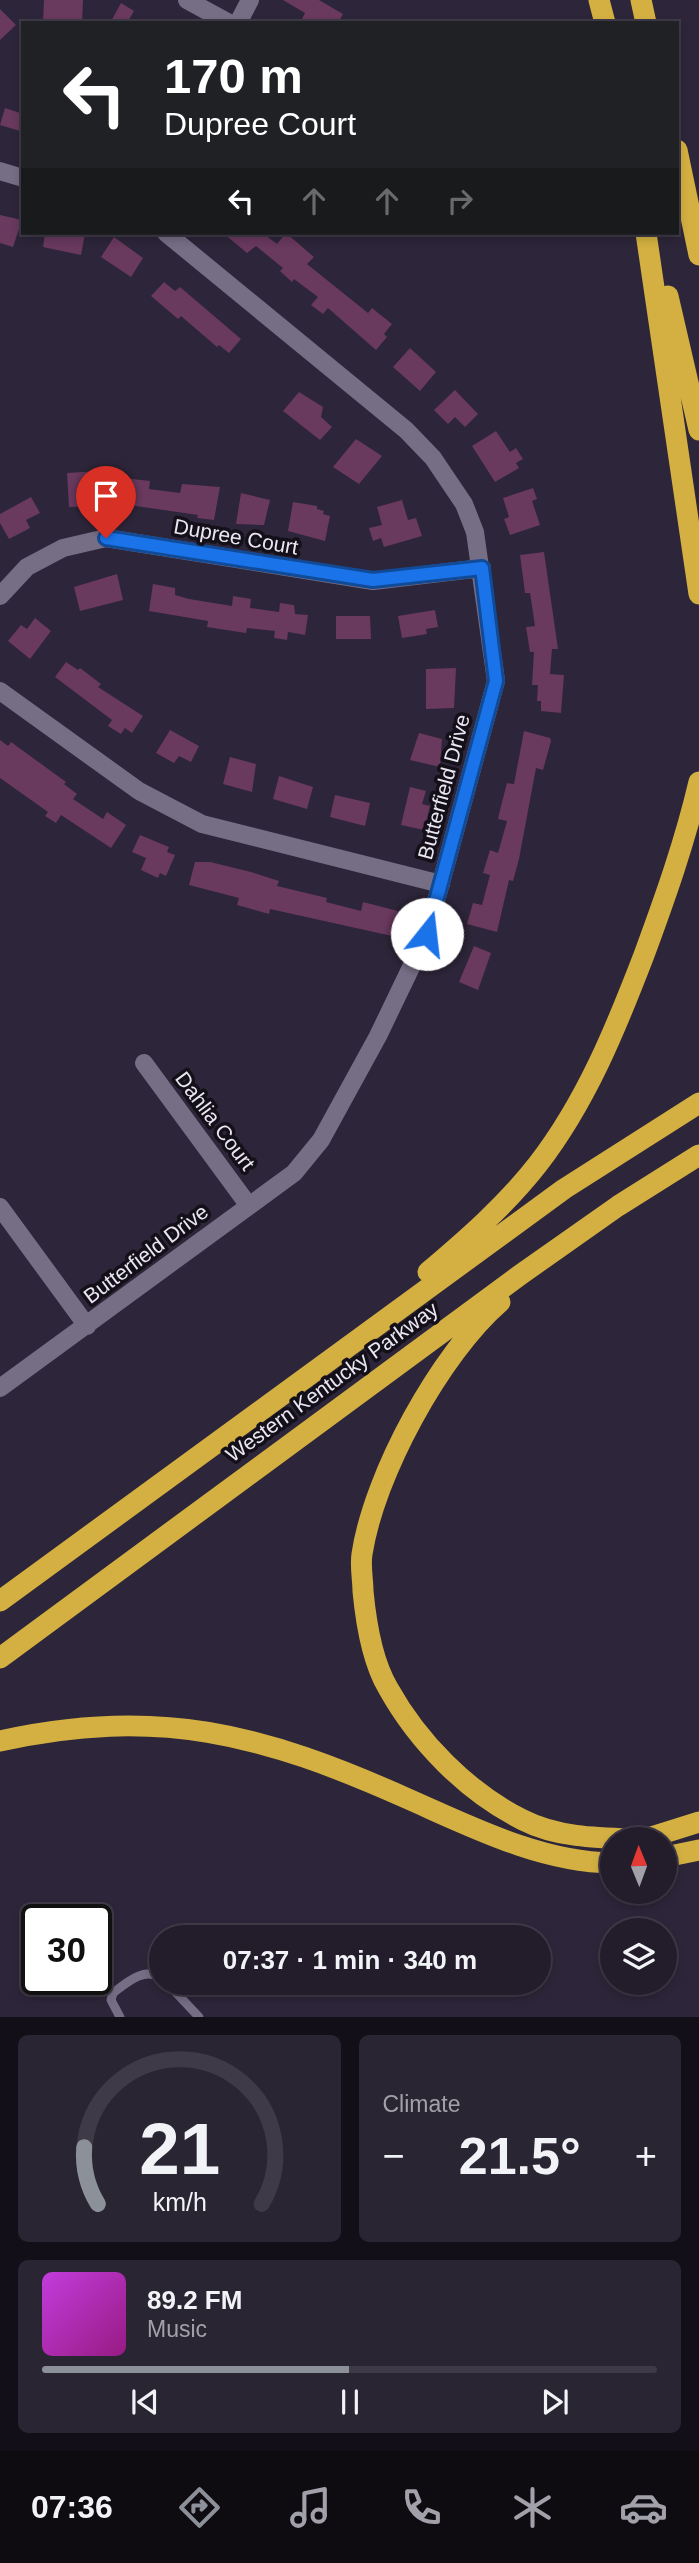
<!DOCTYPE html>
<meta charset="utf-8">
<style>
body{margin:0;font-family:Helvetica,sans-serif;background:#2a2533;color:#f1f3f6;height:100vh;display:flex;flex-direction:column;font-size:26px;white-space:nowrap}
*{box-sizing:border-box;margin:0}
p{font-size:23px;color:#a2a1a9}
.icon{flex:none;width:38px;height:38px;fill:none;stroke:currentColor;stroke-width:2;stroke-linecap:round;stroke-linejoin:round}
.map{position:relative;height:2017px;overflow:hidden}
.details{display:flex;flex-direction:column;gap:18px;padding:18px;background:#130f18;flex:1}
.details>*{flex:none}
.guide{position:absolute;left:21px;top:21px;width:658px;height:214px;border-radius:0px;box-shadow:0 4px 10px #0003,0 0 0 2px #3f3a47;background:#202124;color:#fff;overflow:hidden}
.needle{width:46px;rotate:359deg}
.buttons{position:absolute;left:600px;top:1827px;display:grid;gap:14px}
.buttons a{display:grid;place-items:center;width:77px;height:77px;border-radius:50%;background:#221c2b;box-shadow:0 4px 10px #0003,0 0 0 2px #3f3a47;font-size:35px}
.speed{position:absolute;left:21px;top:1904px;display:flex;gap:14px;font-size:35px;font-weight:700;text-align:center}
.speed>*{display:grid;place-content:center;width:91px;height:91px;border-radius:50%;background:#221c2b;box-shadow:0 4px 10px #0003,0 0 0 2px #3f3a47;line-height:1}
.speed .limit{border:4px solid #111;border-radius:10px;background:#fff;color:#111}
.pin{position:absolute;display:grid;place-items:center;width:60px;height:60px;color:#fff;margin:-72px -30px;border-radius:50% 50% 50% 0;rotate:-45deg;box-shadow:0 0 7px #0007}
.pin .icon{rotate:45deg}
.me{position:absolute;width:77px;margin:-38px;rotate:16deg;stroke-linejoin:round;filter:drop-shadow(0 0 5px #0008)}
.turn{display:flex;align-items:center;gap:24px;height:147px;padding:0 28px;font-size:32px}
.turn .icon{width:91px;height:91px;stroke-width:2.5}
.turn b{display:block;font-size:49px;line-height:60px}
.lanes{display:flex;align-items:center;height:66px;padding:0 28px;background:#0003;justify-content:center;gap:35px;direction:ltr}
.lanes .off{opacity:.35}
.big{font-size:52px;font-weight:600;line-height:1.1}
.details .widget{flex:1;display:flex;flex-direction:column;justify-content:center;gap:10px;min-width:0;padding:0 24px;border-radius:10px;background:#2a2533}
.details .dial{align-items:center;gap:0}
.dial svg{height:182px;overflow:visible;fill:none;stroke:#3f3a47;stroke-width:7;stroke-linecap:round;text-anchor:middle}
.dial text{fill:#f1f3f6;stroke:none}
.song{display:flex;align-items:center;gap:21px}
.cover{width:84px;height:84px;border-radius:10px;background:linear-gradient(135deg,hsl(290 70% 55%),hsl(310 70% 35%))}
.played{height:7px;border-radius:4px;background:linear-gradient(90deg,#8c9099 50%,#3f3a47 50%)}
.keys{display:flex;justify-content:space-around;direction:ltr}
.heat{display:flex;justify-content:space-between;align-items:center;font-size:38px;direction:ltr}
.details .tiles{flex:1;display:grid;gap:18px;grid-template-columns:1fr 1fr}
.widget:last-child{grid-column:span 2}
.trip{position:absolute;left:149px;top:1925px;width:402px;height:70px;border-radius:35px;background:#221c2b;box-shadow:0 4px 10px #0003,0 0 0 2px #3f3a47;font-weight:600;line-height:70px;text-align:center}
.tabs{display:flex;height:112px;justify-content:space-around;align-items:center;background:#0e0b11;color:#a2a1a9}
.tabs .icon{width:49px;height:49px}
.tabs .current{color:#8c9099}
.tabs b{font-size:32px;color:#f1f3f6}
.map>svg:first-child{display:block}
.building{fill:#69395e}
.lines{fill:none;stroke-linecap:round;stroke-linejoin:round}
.lane{stroke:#766e85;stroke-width:9}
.street{stroke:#766e85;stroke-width:18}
.highway{stroke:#d3b041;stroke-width:21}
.route-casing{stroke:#114b97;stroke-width:18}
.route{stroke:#1a73e8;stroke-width:12}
.labels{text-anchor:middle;stroke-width:7;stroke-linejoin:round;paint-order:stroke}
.street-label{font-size:21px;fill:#ebe6f3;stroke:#141019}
</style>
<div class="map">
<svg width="699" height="2017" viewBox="0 0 699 2017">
<rect width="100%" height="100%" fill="#2d2539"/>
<path class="building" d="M44,0h39l-1,23 -39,-1z
M283,0h36l24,14 -5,9h-38l5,-10z
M121,3l13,8 -7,12h-17z
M0,9l16,16 -16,15z
M5,108l18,6v18l-23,-7z
M0,215l22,5 -9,27 -13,-4z
M45,233h40l-4,22 -38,-8z
M223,233h44l-2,2 12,9 9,-11 28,24 -7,7 61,49 4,-5 20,16 -8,10 3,3 -11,13 -48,-42 -5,6 -12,-9 7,-8 -24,-18 -2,3 -12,-11 3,-3 -27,-22 -9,7z
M114,237l29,21 -12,19 -30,-20z
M164,282l11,9 5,-4 61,52 -12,14 -10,-8 -2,2 -36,-31 -3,3 -27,-23z
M410,348l26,24 -16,19 -27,-24z
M455,390l23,24 -13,13 -10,-10 -7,7 -14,-14z
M299,392l24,15 -2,10 11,10 -12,13 -37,-29z
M496,431l14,21 6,-4 7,11 -7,4 3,5 -24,14 -23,-36z
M356,439l26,17 -23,28 -26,-17z
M100,471l2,35 -33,1 -2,-34z
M124,478l26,3 -1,8 31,4 2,-9 38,3 -6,33 -17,-2 1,-3 -69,-10 1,-5 -9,-1z
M533,488l4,11 -5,2 8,24 -30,10 -6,-16 5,-2 -6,-19z
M241,493l29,7 -6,25 -28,-1z
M31,497l9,16 -14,7 4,8 -21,11 -9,-16v-9z
M402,500l6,20 8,-2 6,18 -38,11 -3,-9 -8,3 -4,-13 13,-3 -5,-18z
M293,502l24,4v3l7,2 -1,3 7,2 -5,25 -37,-10z
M544,552l14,97h-6l-2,25 14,1 -3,38 -20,-2v-10h-4l1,-16h-6l2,-33h-4l-4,-25 9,-1 -5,-33h-5l-5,-38z
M117,574l6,26 -43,11 -6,-24z
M153,584l22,4v7l14,4 43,7 1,-10 18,3 -1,9 29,4 1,-9 14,2 1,9 13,1 -3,20 -17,-3 -1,8 -13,-2 1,-7 -28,-3 -1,5 -39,-6 1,-6 -59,-10z
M435,610l3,17 -12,2 1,5 -25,4 -4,-22z
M336,616h34l1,23h-35z
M35,618l16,13 -21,28 -22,-18 13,-16 6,4z
M66,662l12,8 2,-2 21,16 -3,3 45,29 -11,17 -7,-5 -4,6 -13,-8 4,-6 -57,-43z
M456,668l-2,40 -28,1v-40z
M170,730l29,16 -8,16 -12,-6 -5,7 -18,-10z
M524,731l26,7 1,3 -8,29 -7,-2 -17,91 -6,22 -4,-1 -12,52 -30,-8 6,-21 9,2 8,-30 -7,-2 7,-23 8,3 9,-32 -9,-2 3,-13 6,-23 7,1z
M419,733l23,6 -2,28 -30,-7z
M0,740l8,6 3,-4 55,40 -2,2 13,10 -4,5 30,20 4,-7 19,13 -15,23 -50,-33 -5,8 -11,-7 3,-4 -48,-34z
M230,757l26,7 -4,28 -29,-8z
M279,776l34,11 -6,22 -34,-10z
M410,787l16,4 -4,13 8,2 -6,24 -23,-5z
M335,795l35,8 -5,23 -35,-9z
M140,835l29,12 -2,5 8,3 -9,21 -6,-3 -2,5 -17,-8 5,-12 -14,-6z
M195,862h15l41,10 28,9 -2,5 50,12 -1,4 35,9 2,-9 35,9 -6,25 -122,-27 -1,5 -32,-9 2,-7 -50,-13z
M474,946l17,7 -13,37 -19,-8z"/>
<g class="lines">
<path class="lane" d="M167,1983l32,34
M120,2017l-9,-17 2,-7c13,-10 32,-27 48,-15"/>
<path class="street" d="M187,0l42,23
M238,23l12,-23
M0,171l23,7
M0,596l27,-29 36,-19 43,-10 267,43 109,-13
M0,691l139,100 63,33 239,60
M144,1063l105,143
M0,1207l87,119
M0,1388l294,-215 27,-33 57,-104 49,-102 69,-253 -21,-149 -11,-28 -31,-46 -27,-28 -240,-197"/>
<path class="highway" d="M599,0l6,23
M641,0l5,23
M677,150l22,105
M646,233l53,361
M668,296l31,134
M428,1272c39,-33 78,-67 110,-108 48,-62 78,-136 106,-209 21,-57 41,-113 55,-173
M500,1302c-60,52 -126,173 -138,252 -2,12 1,26 1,37 3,32 9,70 25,97 30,54 79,104 135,132 33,17 73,18 109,19
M0,1601l564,-412 135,-86
M0,1658l520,-383 98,-69 81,-51
M0,1741c157,-35 263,-7 406,57 66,29 134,64 206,65
M645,1839l54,-17
M665,1857l34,-7"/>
</g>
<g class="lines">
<defs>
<path id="route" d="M106,538l267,42 109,-12 14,113 -69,253"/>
</defs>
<use href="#route" class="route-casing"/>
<use href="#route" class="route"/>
</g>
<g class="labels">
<g class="street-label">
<text transform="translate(236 537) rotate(10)" y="7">Dupree Court</text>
<text transform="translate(444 787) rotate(-75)" y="7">Butterfield Drive</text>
<text transform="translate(215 1121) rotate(53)" y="7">Dahlia Court</text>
<text transform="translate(146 1254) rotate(-37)" y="7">Butterfield Drive</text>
<text transform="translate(332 1382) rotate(-36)" y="7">Western Kentucky Parkway</text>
</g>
</g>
</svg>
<div class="buttons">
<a><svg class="needle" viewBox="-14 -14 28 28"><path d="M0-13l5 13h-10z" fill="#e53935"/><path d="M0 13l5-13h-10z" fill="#a2a1a9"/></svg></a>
<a><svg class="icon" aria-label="layers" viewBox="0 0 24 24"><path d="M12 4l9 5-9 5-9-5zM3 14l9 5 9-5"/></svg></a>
</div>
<div class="speed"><div class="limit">30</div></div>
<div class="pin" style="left:106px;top:538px;background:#d93025"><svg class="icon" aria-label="arrive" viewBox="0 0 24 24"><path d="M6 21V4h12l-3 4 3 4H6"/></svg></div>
<svg class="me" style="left:427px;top:934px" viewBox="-20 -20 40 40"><circle r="19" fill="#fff"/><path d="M0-13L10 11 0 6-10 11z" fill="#1a73e8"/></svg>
<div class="trip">07:37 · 1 min · 340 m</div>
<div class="guide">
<div class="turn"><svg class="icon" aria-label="left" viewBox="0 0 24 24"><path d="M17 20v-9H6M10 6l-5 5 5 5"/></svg><div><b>170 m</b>Dupree Court</div></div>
<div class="lanes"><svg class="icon" aria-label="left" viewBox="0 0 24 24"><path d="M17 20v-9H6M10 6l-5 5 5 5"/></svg><svg class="icon off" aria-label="ahead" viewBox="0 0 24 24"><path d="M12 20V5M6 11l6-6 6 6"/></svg><svg class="icon off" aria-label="ahead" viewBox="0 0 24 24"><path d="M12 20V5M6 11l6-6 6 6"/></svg><svg class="icon off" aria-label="right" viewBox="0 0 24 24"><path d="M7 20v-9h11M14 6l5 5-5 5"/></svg></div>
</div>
</div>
<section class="details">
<div class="tiles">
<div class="widget dial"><svg viewBox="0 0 100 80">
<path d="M14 69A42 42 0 1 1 86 69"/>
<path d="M14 69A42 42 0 0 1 8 44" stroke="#8c9099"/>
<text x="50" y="56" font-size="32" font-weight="700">21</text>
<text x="50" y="72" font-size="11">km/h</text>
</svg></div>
<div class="widget"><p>Climate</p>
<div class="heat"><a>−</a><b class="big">21.5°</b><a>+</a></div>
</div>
<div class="widget">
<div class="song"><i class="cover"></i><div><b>89.2 FM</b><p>Music</p></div></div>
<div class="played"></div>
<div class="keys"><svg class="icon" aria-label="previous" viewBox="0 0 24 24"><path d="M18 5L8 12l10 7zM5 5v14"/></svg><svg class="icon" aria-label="pause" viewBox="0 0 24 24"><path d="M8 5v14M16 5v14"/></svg><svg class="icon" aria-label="next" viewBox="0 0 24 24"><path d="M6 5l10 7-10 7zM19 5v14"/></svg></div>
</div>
</div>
</section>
<nav class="tabs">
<b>07:36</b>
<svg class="icon current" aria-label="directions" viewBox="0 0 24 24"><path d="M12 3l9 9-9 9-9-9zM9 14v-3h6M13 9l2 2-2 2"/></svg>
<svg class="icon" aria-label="music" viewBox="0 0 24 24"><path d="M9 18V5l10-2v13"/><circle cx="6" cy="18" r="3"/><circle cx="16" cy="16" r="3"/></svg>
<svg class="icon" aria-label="phone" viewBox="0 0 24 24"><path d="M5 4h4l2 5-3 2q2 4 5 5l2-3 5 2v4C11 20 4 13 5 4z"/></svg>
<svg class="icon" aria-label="climate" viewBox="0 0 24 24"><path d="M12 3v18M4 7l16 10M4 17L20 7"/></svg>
<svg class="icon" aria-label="car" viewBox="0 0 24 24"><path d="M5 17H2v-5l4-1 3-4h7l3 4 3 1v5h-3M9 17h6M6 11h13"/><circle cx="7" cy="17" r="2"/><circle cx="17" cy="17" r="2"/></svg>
</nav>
